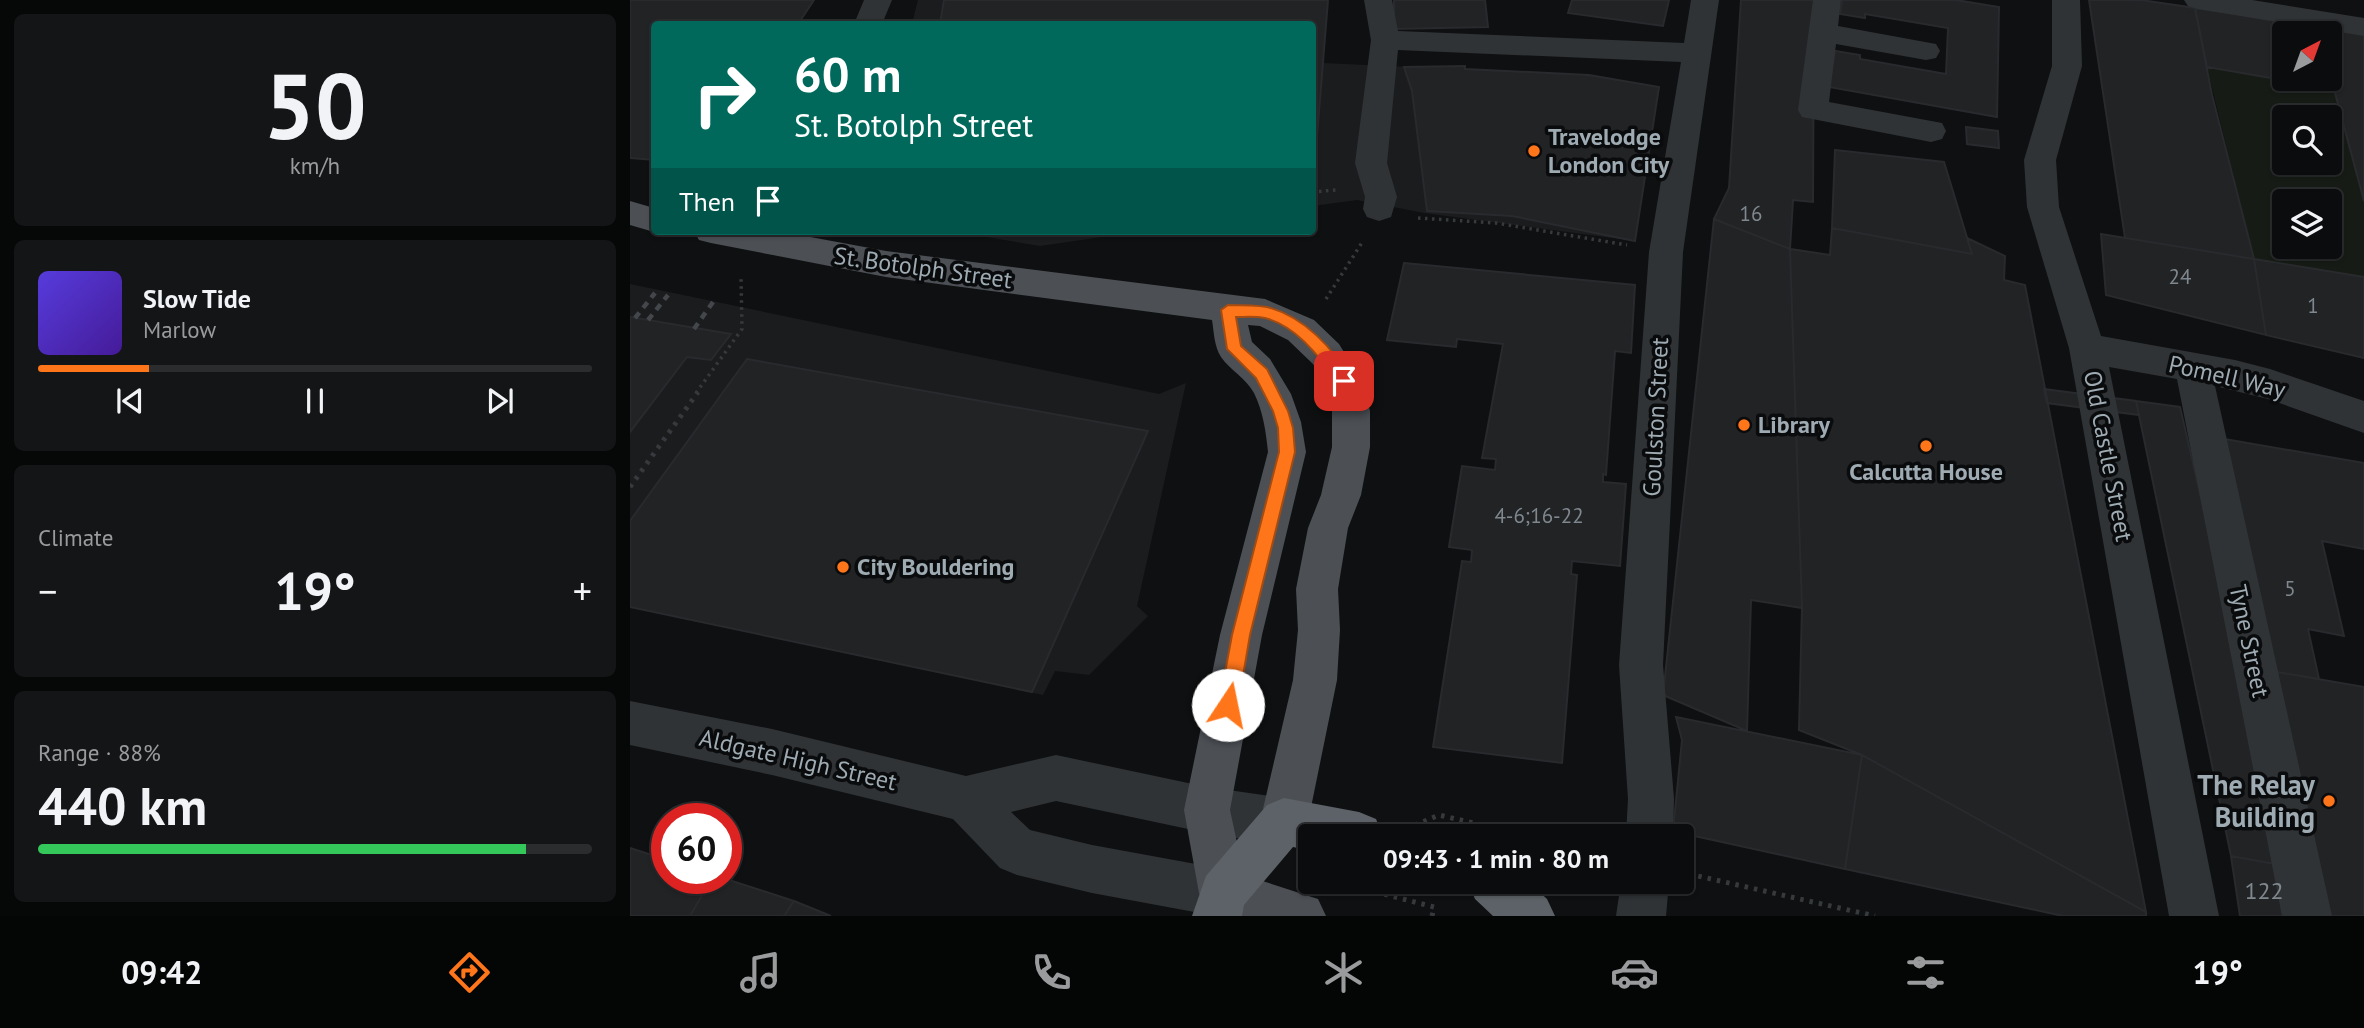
<!DOCTYPE html>
<meta charset="utf-8">
<style>
body{margin:0;font-family:"PT Sans",sans-serif;background:#141516;color:#f1f3f6;height:100vh;display:flex;flex-direction:column;font-size:26px;white-space:nowrap}
*{box-sizing:border-box;margin:0}
p{font-size:23px;color:#9a9b9d}
.icon{flex:none;width:38px;height:38px;fill:none;stroke:currentColor;stroke-width:2;stroke-linecap:round;stroke-linejoin:round}
.map{position:relative;flex:1;overflow:hidden}
.side{display:flex;flex-direction:column;gap:14px;padding:14px;background:#060707;width:630px}
.side>*{flex:none}
.hud{position:absolute;left:21px;top:21px;width:665px;height:214px;border-radius:7px;box-shadow:0 2px 5px #0004,0 0 0 2px #2b2c2e;background:#00695c;color:#fff;overflow:hidden}
.needle{width:46px;rotate:41deg}
.tools{position:absolute;left:1642px;top:21px;display:grid;gap:14px}
.tools a{display:grid;place-items:center;width:70px;height:70px;border-radius:7px;background:#0b0c0d;box-shadow:0 2px 5px #0004,0 0 0 2px #2b2c2e;font-size:35px}
.speed{position:absolute;left:21px;top:803px;display:flex;gap:14px;font-size:35px;font-weight:700;text-align:center}
.speed>*{display:grid;place-content:center;width:91px;height:91px;border-radius:50%;background:#0b0c0d;box-shadow:0 2px 5px #0004,0 0 0 2px #2b2c2e;line-height:1}
.speed .limit{border:10px solid #d22;background:#fff;color:#111}
.pin{position:absolute;display:grid;place-items:center;width:60px;height:60px;color:#fff;margin:-30px;border-radius:14px;box-shadow:0 4px 10px #0006}
.me{position:absolute;width:77px;margin:-38px;rotate:11deg;stroke-linejoin:round;filter:drop-shadow(0 0 5px #0008)}
.turn{display:flex;align-items:center;gap:24px;height:147px;padding:0 28px;font-size:32px}
.turn .icon{width:91px;height:91px;stroke-width:2.5}
.turn b{display:block;font-size:49px;line-height:60px}
.then{display:flex;align-items:center;height:66px;padding:0 28px;background:#0003;gap:14px;font-size:26px}
.big{font-size:52px;font-weight:700;line-height:1.1}
.side .card{flex:1;display:flex;flex-direction:column;justify-content:center;gap:10px;min-width:0;padding:0 24px;border-radius:10px;background:#141516}
.side .dial{align-items:center;gap:0}
.dial b{font-size:91px;line-height:1}
.song{display:flex;align-items:center;gap:21px}
.cover{width:84px;height:84px;border-radius:10px;background:linear-gradient(135deg,hsl(250 70% 55%),hsl(260 70% 35%))}
.played{height:7px;border-radius:4px;background:linear-gradient(90deg,#ff751a 20%,#2b2c2e 20%)}
.keys{display:flex;justify-content:space-around;direction:ltr}
.heat{display:flex;justify-content:space-between;align-items:center;font-size:38px;direction:ltr}
.charge{height:10px;border-radius:5px;background:linear-gradient(90deg,#34c759 88%,#2b2c2e 0)}
.trip{position:absolute;left:668px;top:824px;width:396px;height:70px;border-radius:7px;background:#0b0c0d;box-shadow:0 2px 5px #0004,0 0 0 2px #2b2c2e;font-weight:700;line-height:70px;text-align:center}
.tabs{display:flex;height:112px;justify-content:space-around;align-items:center;background:#040505;color:#9a9b9d}
.tabs .icon{width:49px;height:49px}
.tabs .selected{color:#ff751a}
.tabs b{font-size:32px;color:#f1f3f6}
main{display:flex;flex:1;min-height:0}
.map>svg:first-child{display:block}
.built{fill:#1b1c1e}
.green{fill:#161c15;fill-rule:evenodd}
.building{fill:#222325;stroke:#292a2d;stroke-width:2;fill-rule:evenodd}
.lines{fill:none;stroke-linecap:round;stroke-linejoin:round}
.path-far1{stroke:#363a3d;stroke-width:3.5;stroke-dasharray:2.5 4.5;stroke-linecap:butt}
.path{stroke:#363a3d;stroke-width:5;stroke-dasharray:3.5 6;stroke-linecap:butt}
.minor{fill:#303336;fill-rule:evenodd}
.major{fill:#4c5055;fill-rule:evenodd}
.highway{fill:#5c6267;fill-rule:evenodd}
.rail{stroke:#43474b;stroke-width:4.5;stroke-dasharray:7 6;stroke-linecap:butt}
.route{fill:#ff751a;stroke:#a64c11;stroke-width:2}
.poi-dot{fill:#ff751a;stroke:#0a0b0c;stroke-width:2.5}
.labels{text-anchor:middle;stroke-width:7;stroke-linejoin:round;paint-order:stroke}
.number-label{font-size:21px;fill:#7f888f}
.poi-label{font-size:24px;font-weight:bold;fill:#9fabb3;stroke:#0a0b0c;text-anchor:start}
.street-label{font-size:24px;fill:#9fabb3;stroke:#0a0b0c}
.near-number-label{font-size:24px;fill:#7f888f}
.near-poi-label{font-size:28px;font-weight:bold;fill:#9fabb3;stroke:#0a0b0c;text-anchor:end}
</style>
<main>
<section class="side">
<div class="card dial"><b>50</b><p>km/h</p></div>
<div class="card">
<div class="song"><i class="cover"></i><div><b>Slow Tide</b><p>Marlow</p></div></div>
<div class="played"></div>
<div class="keys"><svg class="icon" aria-label="previous" viewBox="0 0 24 24"><path d="M18 5L8 12l10 7zM5 5v14"/></svg><svg class="icon" aria-label="pause" viewBox="0 0 24 24"><path d="M8 5v14M16 5v14"/></svg><svg class="icon" aria-label="next" viewBox="0 0 24 24"><path d="M6 5l10 7-10 7zM19 5v14"/></svg></div>
</div>
<div class="card"><p>Climate</p>
<div class="heat"><a>−</a><b class="big">19°</b><a>+</a></div>
</div>
<div class="card"><p>Range · 88%</p><b class="big">440 km</b><div class="charge"></div></div>
</section>
<div class="map">
<svg width="1734" height="916" viewBox="0 0 1734 916">
<rect width="100%" height="100%" fill="#0f1011"/>
<path class="built" d="M288,0h410l-5,63 266,12 70,12 -24,154 -211,-28 -67,-13 -44,6 -1,-182h-400z
M321,231h192l-103,15z
M0,284l529,110 27,-11 -49,223 11,10 -59,59 -34,-4 -12,24 -413,-92z"/>
<path class="green" d="M1577,67l127,22 30,112v76l-110,-18zM1654,117h45v46h-45zM1654,201h45v46h-45z"/>
<path class="building" d="M0,0h184l-16,24h-144v136l-24,-2z
M314,0h384l-14,174 -2,-150h-372z
M764,0h91l3,27 -94,2z
M942,0h97l-6,26 -95,-13z
M1111,0h73l-1,202 -20,-2 -3,49 -76,-30 15,-31z
M1212,0h114l43,7 -2,110 -168,-30 6,-36 25,4v4l86,15 2,-46 -83,-14v4l-25,-4z
M1459,0h52l54,8 17,87 42,164 -129,-21z
M1565,8l169,25v168l-30,-112 -127,-22zM1654,33h45v46h-45z
M835,66v3l124,6 70,12 -24,154 -123,-25 -85,-5 -15,-120 -8,-24z
M1336,127l32,4 1,17 -32,-4z
M1205,150l109,12 28,92 -140,-26z
M1084,219l76,30 12,359 -51,-8 -4,131 -84,-36z
M1202,228l140,26 -5,-16 38,18 -1,24 21,5 121,627 -284,-157 -63,-25 3,-122 -12,-359 40,6z
M1471,234l153,25 12,76 -160,-40z
M1624,259l110,18v81l-98,-23z
M774,263l231,22 -4,68 -16,-2 -9,124 -3,-1v8l23,2 -6,82 -48,-5 -1,13 6,1 -15,188 -129,-16 29,-186 9,1 1,-12 -23,-3 13,-81 33,4 1,-11 -14,-1 21,-114 -46,-5 -1,8 -69,-7z
M0,317l101,17 -20,26 -24,-3 -57,75z
M117,359l401,72 -116,261 -402,-85v-86z
M1414,389l92,12 3,14 -92,-12z
M1506,401l44,6 106,459 -55,-10z
M1583,437l151,26v86l-42,-8 22,95 -36,-7 11,50 -54,-9z
M1635,670l99,17v229h-45z
M1046,717l186,38 -17,114 -164,-36 -6,-7 -1,-5 8,-81z
M1232,755l284,157v4h-83l-218,-47z
M0,848l37,12v18h45l-22,38h-60z
M1601,856l55,10 9,50h-55z
M82,878h11l71,23 -10,15h-94z
M164,901l37,15h-47z"/>
<g class="lines">
<path class="path-far1" d="M682,192l24,-2
M788,218l78,5 131,22
M696,299l37,-58
M66,393l46,-64 -1,-52"/>
<path class="path" d="M0,487l68,-95
M776,829l33,-14 90,21
M1059,874l186,42
M736,882l-2,7 70,18 -2,9"/>
<path class="minor" d="M234,0h28l-10,24h-28z
M734,0h28l6,31 286,12 7,-43h28l-36,252 -20,413 11,134 -1,37h-47l2,-37 -9,-134 30,-413 32,-190 -283,-12 -11,113 10,34 -6,20 -12,4 -12,-4 -4,-8 2,-12 -10,-34 16,-123z
M1183,0h28l-3,26 98,18 4,7 -4,7 -10,2 -90,-16 -7,58 113,21 4,8 -4,8 -11,3 -129,-25 -4,-7z
M1422,0h28l2,66 -26,94 3,47 42,129 134,24 35,9 94,32v32l-96,-34 -53,-13 117,530h-50l-105,-537 -68,-12 110,549h-50l-100,-568 -42,-141 -3,-47 28,-94z
M1554,0h68l112,18v18l-166,-27 -10,-3z
M0,701l142,28 194,47 90,-21 151,32 77,11 17,7 7,17 -7,17 -17,7 -77,-13 -151,-32 -45,11 19,18 62,15 131,24 17,7 7,17 -7,17 -14,6h-10l-124,-23 -75,-18 -17,-7 -47,-49 -181,-44 -142,-30z
M991,882h48l-3,34h-50z"/>
<path class="major" d="M0,201l24,7v23h4l-4,1 -24,-7z
M64,231h84l108,20 379,48 49,21 25,24 23,37 8,30v36l-9,48 -13,33 -10,61 2,41 -3,50 -29,142 -7,17 -17,7 -17,-7 -7,-17 33,-142 5,-50 -2,-41 12,-61 13,-33 11,-48v-36l-6,-26 -13,-21 -25,-24 -28,-14 -12,-1 4,17 18,17 21,35 10,28 5,30 -44,183 -32,175 14,65 74,24 8,17h-106l-14,-6 -7,-17 -15,-83 36,-175 48,-183c-2,-20 -5,-41 -14,-59 -8,-15 -24,-23 -33,-36 -7,-11 -7,-25 -9,-37l-326,-43 -175,-34 -12,-3z"/>
<path class="highway" d="M654,798l75,14 17,7 7,17h-72v15l-18,-4 -49,58 -2,11h-50l14,-40 61,-71z
M838,882h61l18,17 8,17h-62l-18,-17z"/>
<path class="rail" d="M5,318l20,-25
M18,320l20,-25
M64,329l19,-27"/>
</g>
<path class="route" d="M598,305c13,0 26,0 39,2 36,9 68,42 84,74l-2,4h-11c-16,-26 -41,-59 -73,-67 -9,-2 -20,-1 -29,-1l5,29 26,23 21,42 5,17 2,24 -45,183 -12,70 -3,6 -7,3 -6,-3 -3,-6 13,-70 47,-183 -1,-24 -5,-17 -17,-33 -29,-29 -6,-39z"/>
<g class="poi-dot">
<circle cx="904" cy="151" r="7"/>
<circle cx="1114" cy="425" r="7"/>
<circle cx="1296" cy="446" r="7"/>
<circle cx="213" cy="567" r="7"/>
<circle cx="1699" cy="801" r="7"/>
</g>
<g class="labels">
<g class="number-label">
<text x="1121" y="221">16</text>
<text x="1550" y="284">24</text>
<text x="1683" y="313">1</text>
<text x="909" y="523">4-6;16-22</text>
<text x="1660" y="596">5</text>
</g>
<g class="poi-label">
<text x="918" y="145">Travelodge<tspan x="918" dy="28">London City</tspan></text>
<text x="1128" y="433">Library</text>
<text x="1296" y="480" text-anchor="middle">Calcutta House</text>
<text x="227" y="575">City Bouldering</text>
</g>
<g class="street-label">
<text transform="translate(293 268) rotate(8)" y="8">St. Botolph Street</text>
<text transform="translate(1597 377) rotate(13)" y="8">Pomell Way</text>
<text transform="translate(1026 417) rotate(-87)" y="8">Goulston Street</text>
<text transform="translate(1478 456) rotate(79)" y="8">Old Castle Street</text>
<text transform="translate(1619 641) rotate(78)" y="8">Tyne Street</text>
<text transform="translate(168 760) rotate(13)" y="8">Aldgate High Street</text>
</g>
<g class="near-number-label">
<text x="1634" y="899">122</text>
</g>
<g class="near-poi-label">
<text x="1685" y="795">The Relay<tspan x="1685" dy="32">Building</tspan></text>
</g>
</g>
</svg>
<div class="tools">
<a><svg class="needle" viewBox="-14 -14 28 28"><path d="M0-13l5 13h-10z" fill="#e53935"/><path d="M0 13l5-13h-10z" fill="#9a9b9d"/></svg></a>
<a><svg class="icon" aria-label="search" viewBox="0 0 24 24"><circle cx="10" cy="10" r="6"/><path d="M15 15l6 6"/></svg></a>
<a><svg class="icon" aria-label="layers" viewBox="0 0 24 24"><path d="M12 4l9 5-9 5-9-5zM3 14l9 5 9-5"/></svg></a>
</div>
<div class="speed"><div class="limit">60</div></div>
<div class="pin" style="left:714px;top:381px;background:#d93025"><svg class="icon" aria-label="arrive" viewBox="0 0 24 24"><path d="M6 21V4h12l-3 4 3 4H6"/></svg></div>
<svg class="me" style="left:598px;top:705px" viewBox="-20 -20 40 40"><circle r="19" fill="#fff"/><path d="M0-13L10 11 0 6-10 11z" fill="#ff751a"/></svg>
<div class="trip">09:43 · 1 min · 80 m</div>
<div class="hud">
<div class="turn"><svg class="icon" aria-label="right" viewBox="0 0 24 24"><path d="M7 20v-9h11M14 6l5 5-5 5"/></svg><div><b>60 m</b>St. Botolph Street</div></div>
<div class="then">Then<svg class="icon" aria-label="arrive" viewBox="0 0 24 24"><path d="M6 21V4h12l-3 4 3 4H6"/></svg></div>
</div>
</div>
</main>
<nav class="tabs">
<b>09:42</b>
<svg class="icon selected" aria-label="directions" viewBox="0 0 24 24"><path d="M12 3l9 9-9 9-9-9zM9 14v-3h6M13 9l2 2-2 2"/></svg>
<svg class="icon" aria-label="music" viewBox="0 0 24 24"><path d="M9 18V5l10-2v13"/><circle cx="6" cy="18" r="3"/><circle cx="16" cy="16" r="3"/></svg>
<svg class="icon" aria-label="phone" viewBox="0 0 24 24"><path d="M5 4h4l2 5-3 2q2 4 5 5l2-3 5 2v4C11 20 4 13 5 4z"/></svg>
<svg class="icon" aria-label="climate" viewBox="0 0 24 24"><path d="M12 3v18M4 7l16 10M4 17L20 7"/></svg>
<svg class="icon" aria-label="car" viewBox="0 0 24 24"><path d="M5 17H2v-5l4-1 3-4h7l3 4 3 1v5h-3M9 17h6M6 11h13"/><circle cx="7" cy="17" r="2"/><circle cx="17" cy="17" r="2"/></svg>
<svg class="icon" aria-label="filters" viewBox="0 0 24 24"><path d="M4 7h16M4 17h16"/><circle cx="9" cy="7" r="2"/><circle cx="15" cy="17" r="2"/></svg>
<b>19°</b>
</nav>
